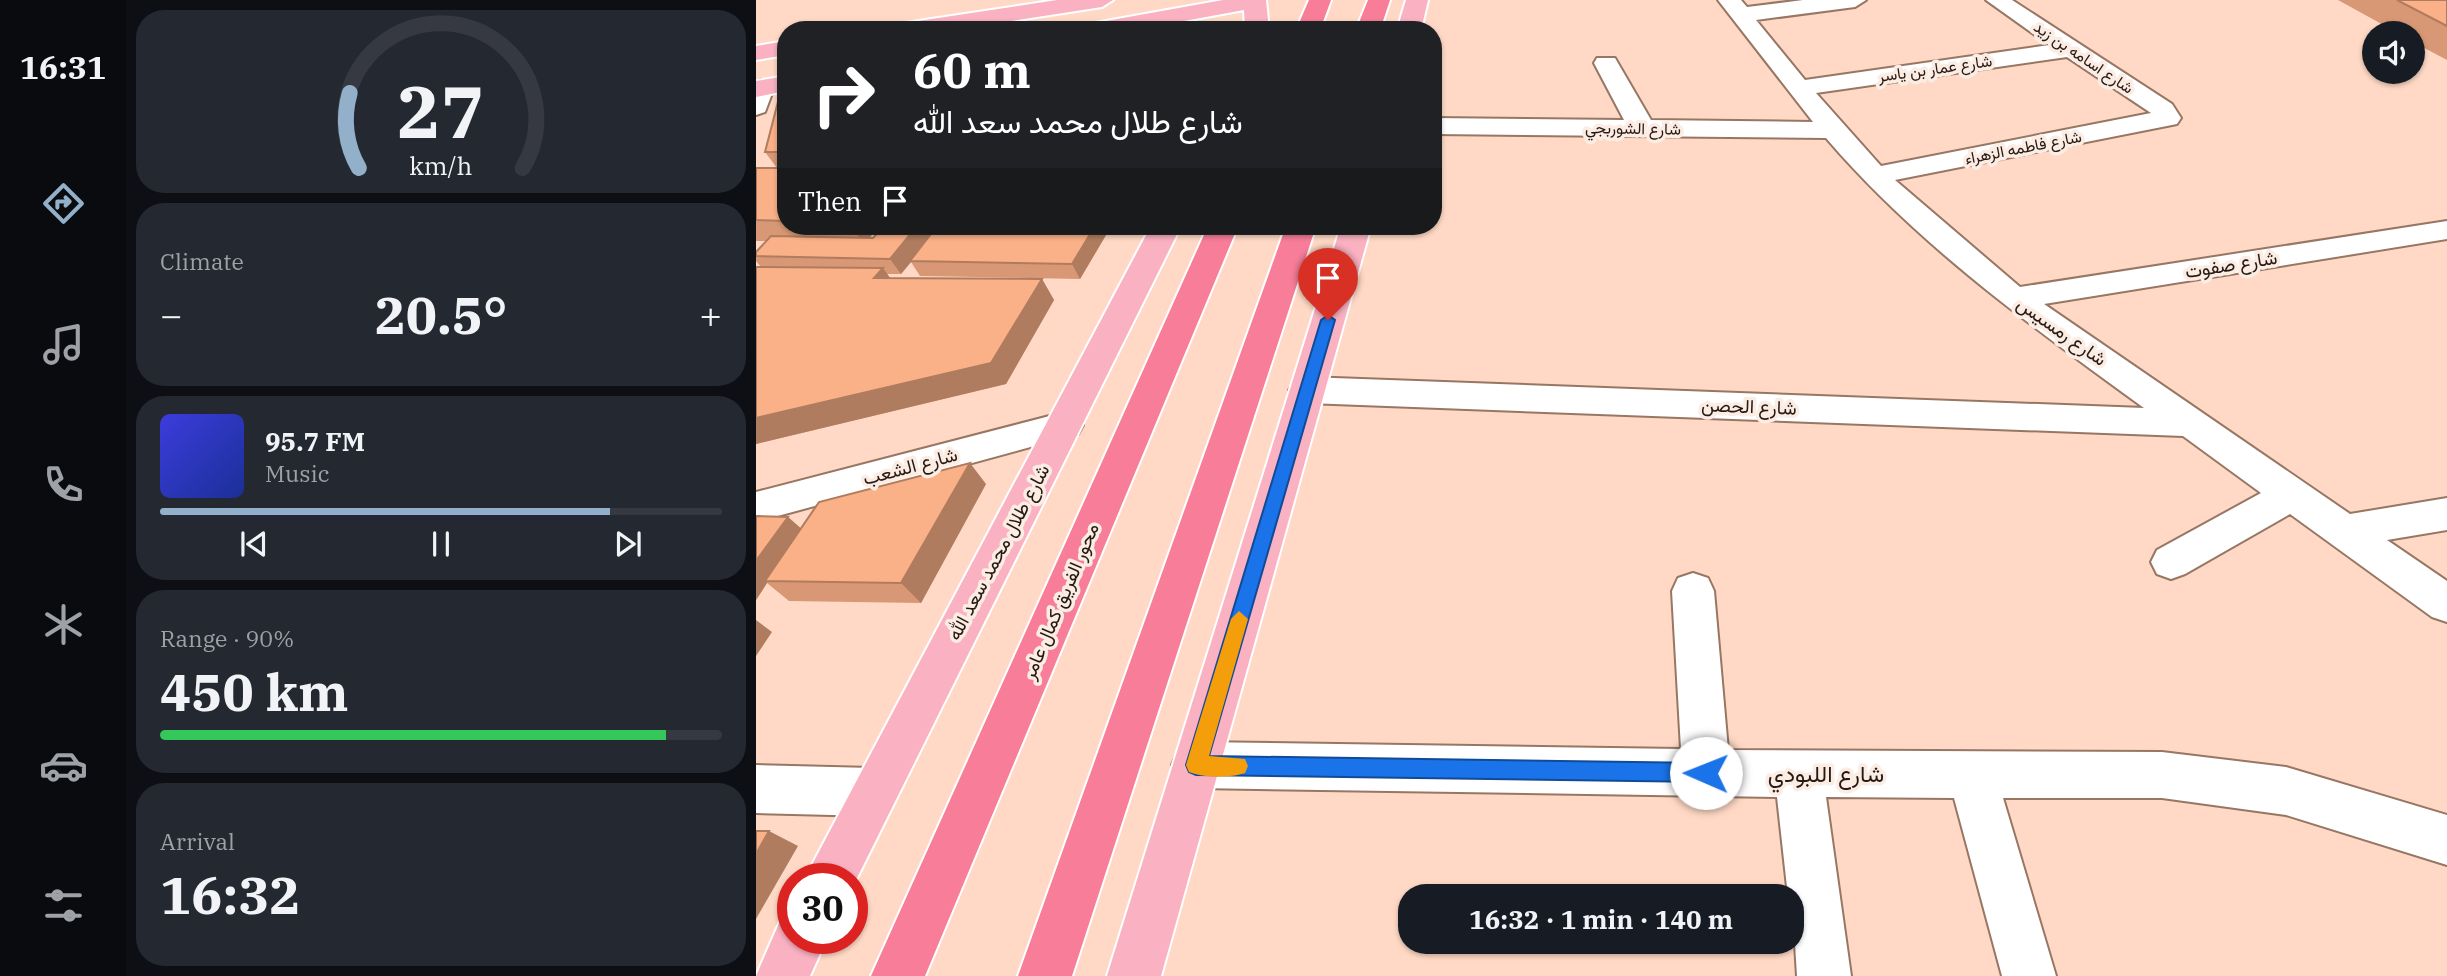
<!DOCTYPE html>
<meta charset="utf-8">
<style>
body{margin:0;font-family:"IBM Plex Serif",Vazirmatn,serif;background:#242831;color:#f1f3f6;height:100vh;display:flex;flex-direction:column;font-size:26px;white-space:nowrap}
*{box-sizing:border-box;margin:0}
p{font-size:23px;color:#9ea1a6}
.icon{flex:none;width:38px;height:38px;fill:none;stroke:currentColor;stroke-width:2;stroke-linecap:round;stroke-linejoin:round}
.map{position:relative;flex:1;overflow:hidden}
.drawer{display:flex;flex-direction:column;gap:10px;padding:10px;background:#0d0f14;width:630px}
.drawer>*{flex:none}
.banner{position:absolute;left:21px;top:21px;width:665px;height:214px;border-radius:28px;box-shadow:0 2px 5px #0004;background:#202124;color:#fff;overflow:hidden}
.fabs{position:absolute;left:1606px;top:21px;display:grid;gap:14px}
.fabs a{display:grid;place-items:center;width:63px;height:63px;border-radius:50%;background:#171b24;box-shadow:0 2px 5px #0004;font-size:35px}
.speed{position:absolute;left:21px;top:863px;display:flex;gap:14px;font-size:35px;font-weight:700;text-align:center}
.speed>*{display:grid;place-content:center;width:91px;height:91px;border-radius:50%;background:#171b24;box-shadow:0 2px 5px #0004;line-height:1}
.speed .limit{border:10px solid #d22;background:#fff;color:#111}
.pin{position:absolute;display:grid;place-items:center;width:60px;height:60px;color:#fff;margin:-72px -30px;border-radius:50% 50% 50% 0;rotate:-45deg;box-shadow:0 0 7px #0007}
.pin .icon{rotate:45deg}
.me{position:absolute;width:77px;margin:-38px;rotate:271deg;stroke-linejoin:round;filter:drop-shadow(0 0 5px #0008)}
.turn{display:flex;align-items:center;gap:24px;height:147px;padding:0 21px;font-size:32px}
.turn .icon{width:91px;height:91px;stroke-width:2.5}
.turn b{display:block;font-size:49px;line-height:60px}
.then{display:flex;align-items:center;height:66px;padding:0 21px;background:#0003;gap:14px;font-size:26px}
.big{font-size:52px;font-weight:800;line-height:1.1}
.drawer .widget{flex:1;display:flex;flex-direction:column;justify-content:center;gap:10px;min-width:0;padding:0 24px;border-radius:28px;background:#242831}
.drawer .dial{align-items:center;gap:0}
.dial svg{height:182px;overflow:visible;fill:none;stroke:#363941;stroke-width:7;stroke-linecap:round;text-anchor:middle}
.dial text{fill:#f1f3f6;stroke:none}
.song{display:flex;align-items:center;gap:21px}
.cover{width:84px;height:84px;border-radius:10px;background:linear-gradient(135deg,hsl(240 70% 55%),hsl(230 70% 35%))}
.played{height:7px;border-radius:4px;background:linear-gradient(90deg,#92b0ca 80%,#363941 80%)}
.keys{display:flex;justify-content:space-around;direction:ltr}
.heat{display:flex;justify-content:space-between;align-items:center;font-size:38px;direction:ltr}
.charge{height:10px;border-radius:5px;background:linear-gradient(90deg,#34c759 90%,#363941 0)}
.trip{position:absolute;left:642px;top:884px;width:406px;height:70px;border-radius:28px;background:#171b24;box-shadow:0 2px 5px #0004;font-weight:800;line-height:70px;text-align:center}
main{display:flex;flex:1;min-height:0}
.dock{display:flex;flex-direction:column;width:126px;justify-content:space-around;align-items:center;background:#090b0e;color:#9ea1a6}
.dock .icon{width:49px;height:49px}
.dock .current{color:#92b0ca}
.dock b{font-size:32px;color:#f1f3f6}
.map>svg:first-child{display:block}
.lines{fill:none;stroke-linecap:round;stroke-linejoin:round}
.minor-casing{stroke:#977664;stroke-width:4}
.major-casing{stroke:#fff;stroke-width:4}
.highway-casing{stroke:#fff;stroke-width:4}
.minor{fill:#fff;fill-rule:evenodd}
.major{fill:#fab1c1;fill-rule:evenodd}
.highway{fill:#f77d98;fill-rule:evenodd}
.wall{fill:#d89875}
.shaded-wall{fill:#b07c5f}
.building{fill:#fbb188;stroke:#b07c5f;stroke-width:2}
.route{fill:#1a73e8;stroke:#114b97;stroke-width:2}
.slow{fill:#f59e0b}
.labels{text-anchor:middle;stroke-width:7;stroke-linejoin:round;paint-order:stroke}
.far-street-label{font-size:16px;fill:#261912;stroke:#fbece4}
.street-label{font-size:19px;fill:#261912;stroke:#fbece4}
.near-street-label{font-size:23px;fill:#261912;stroke:#fbece4}
</style>
<main>
<nav class="dock">
<b>16:31</b>
<svg class="icon current" aria-label="directions" viewBox="0 0 24 24"><path d="M12 3l9 9-9 9-9-9zM9 14v-3h6M13 9l2 2-2 2"/></svg>
<svg class="icon" aria-label="music" viewBox="0 0 24 24"><path d="M9 18V5l10-2v13"/><circle cx="6" cy="18" r="3"/><circle cx="16" cy="16" r="3"/></svg>
<svg class="icon" aria-label="phone" viewBox="0 0 24 24"><path d="M5 4h4l2 5-3 2q2 4 5 5l2-3 5 2v4C11 20 4 13 5 4z"/></svg>
<svg class="icon" aria-label="climate" viewBox="0 0 24 24"><path d="M12 3v18M4 7l16 10M4 17L20 7"/></svg>
<svg class="icon" aria-label="car" viewBox="0 0 24 24"><path d="M5 17H2v-5l4-1 3-4h7l3 4 3 1v5h-3M9 17h6M6 11h13"/><circle cx="7" cy="17" r="2"/><circle cx="17" cy="17" r="2"/></svg>
<svg class="icon" aria-label="filters" viewBox="0 0 24 24"><path d="M4 7h16M4 17h16"/><circle cx="9" cy="7" r="2"/><circle cx="15" cy="17" r="2"/></svg>
</nav>
<section class="drawer">
<div class="widget dial"><svg viewBox="0 0 100 80">
<path d="M14 69A42 42 0 1 1 86 69"/>
<path d="M14 69A42 42 0 0 1 10 36" stroke="#92b0ca"/>
<text x="50" y="56" font-size="32" font-weight="700">27</text>
<text x="50" y="72" font-size="11">km/h</text>
</svg></div>
<div class="widget"><p>Climate</p>
<div class="heat"><a>−</a><b class="big">20.5°</b><a>+</a></div>
</div>
<div class="widget">
<div class="song"><i class="cover"></i><div><b>95.7 FM</b><p>Music</p></div></div>
<div class="played"></div>
<div class="keys"><svg class="icon" aria-label="previous" viewBox="0 0 24 24"><path d="M18 5L8 12l10 7zM5 5v14"/></svg><svg class="icon" aria-label="pause" viewBox="0 0 24 24"><path d="M8 5v14M16 5v14"/></svg><svg class="icon" aria-label="next" viewBox="0 0 24 24"><path d="M6 5l10 7-10 7zM19 5v14"/></svg></div>
</div>
<div class="widget"><p>Range · 90%</p><b class="big">450 km</b><div class="charge"></div></div>
<div class="widget"><p>Arrival</p><b class="big">16:32</b></div>
</section>
<div class="map">
<svg width="1691" height="976" viewBox="0 0 1691 976">
<rect width="100%" height="100%" fill="#ffd9c5"/>
<g class="lines">
<defs>
<path id="minor" d="M962,0h23l6,7 56,-7h63l-11,7 -99,13 49,60 244,-35 -63,-45h26l160,104 9,14 -4,6 -282,56 125,107 427,-66v18l-403,65 306,210 97,-16v32l-60,10 60,41v41l-15,-5 -142,-103 -105,60 -14,5 -14,-5 -6,-12 6,-12 104,-57 -78,-57 -876,-33 -12,-4 -6,-9 6,-9 12,-4 837,31c-113,-82 -226,-163 -318,-270l-393,-4v-16l191,2 -30,-57 3,-5h18l36,62 162,2zM1311,57l84,56 -270,53 -65,-73z
M5,80l9,3 4,5 -9,24 -9,3v-33z
M309,412l13,4 5,9 -5,9 -322,88v-30z
M937,573l15,5 6,13 14,159 434,2 124,15 161,48v50l-161,-50 -124,-17h-159l53,178h-54l-48,-178 -128,-1 25,179h-54l-5,-80h-4l-11,-99 -581,-9 -17,-7 -7,-16 7,-16 17,-7 485,7 -9,-158 6,-13z
M0,765l116,3 17,7 7,17 -7,17 -17,7 -116,-3z"/>
<path id="major" d="M301,0h56l-11,7 -150,23h-59l12,-7z
M467,0h43l3,30h-24l-1,-20 -109,20h-52l12,-7z
M650,0h22l-7,30h-24z
M30,41v14l-30,5v-14z
M30,76v15l-30,6v-16z
M395,226h30l-329,662v-10h-47z
M585,226h30l-210,750h-54z
M37,914v24h34l-17,38h-54l25,-57z"/>
<path id="highway" d="M553,0h22l-11,30h-24z
M612,0h22l-10,30h-24z
M452,226h30l-313,750h-54z
M530,226h30l-244,750h-54z"/>
</defs>
<use href="#minor" class="minor-casing"/>
<use href="#major" class="major-casing"/>
<use href="#highway" class="highway-casing"/>
<use href="#minor" class="minor"/>
<use href="#major" class="major"/>
<use href="#highway" class="highway"/>
</g>
<path class="wall" d="M1582,0h109v60l-34,-18v-9h-15z
M30,93v133h94l-11,12 67,-8 92,1 79,-5 2,4 -29,49 -160,-3 -9,-14 -10,12h-14l3,4 152,1 12,21 -48,84 -250,60v-177h5l-5,-6v-9l10,-11h-10v-73h21l-12,-16z
M230,484l-65,119 -132,-2 -22,-18 -11,17v-84l32,1 13,12z"/>
<path class="shaded-wall" d="M95,226h29l-16,18z
M161,226h22l-27,35h-2l1,1 -10,12 -11,-15z
M339,226h12l2,4 -29,49 -8,-15z
M127,268l15,21 -24,-11z
M286,279l12,21 -48,84 -250,60v-26z
M214,463l16,21 -65,119 -20,-20z
M32,517l16,14 -39,50 2,2 -11,17v-39z
M0,620l16,12 -16,24z
M13,831l29,15 -42,73v-65z"/>
<path class="building" d="M1641,0h50v26z
M30,93v59h-21l15,-58z
M0,168h30v53l-30,-1z
M128,226h33l-27,33 -134,-3v-4l15,-16 102,2z
M276,226h63l-23,38 -162,-3 24,-31 94,1z
M0,267l127,1 -9,10 168,1 -51,84 -235,55z
M214,463l-69,120 -136,-2 54,-79z
M0,516l32,1 -32,44z
M0,831h13l-13,23z"/>
<path class="route" d="M572,315l7,5 -126,436 497,7 7,3 2,7 -2,7 -7,2 -510,-7 -7,-3 -3,-7 135,-445z"/>
<path class="slow" d="M483,611l9,8 -39,137 36,3 3,7 -3,7c-14,5 -42,5 -56,-1l-3,-7 45,-146z"/>
<g class="labels">
<g class="far-street-label">
<text transform="translate(1328 57) rotate(34)" y="6">شارع اسامه بن زيد</text>
<text transform="translate(1179 68) rotate(-8)" y="6">شارع عمار بن ياسر</text>
<text transform="translate(877 128) rotate(1)" y="6">شارع الشوربجي</text>
<text transform="translate(1267 147) rotate(-11)" y="6">شارع فاطمه الزهراء</text>
</g>
<g class="street-label">
<text transform="translate(1475 264) rotate(-9)" y="7">شارع صفوت</text>
<text transform="translate(1306 331) rotate(35)" y="7">شارع رمسيس</text>
<text transform="translate(993 406) rotate(2)" y="7">شارع الحصن</text>
<text transform="translate(154 466) rotate(-15)" y="7">شارع الشعب</text>
<text transform="translate(242 552) rotate(-62)" y="7">شارع طلال محمد سعد الله</text>
<text transform="translate(304 601) rotate(-67)" y="7">محور الفريق كمال عامر</text>
</g>
<g class="near-street-label">
<text x="1070" y="782">شارع اللبودي</text>
</g>
</g>
</svg>
<div class="fabs">
<a><svg class="icon" aria-label="sound" viewBox="0 0 24 24"><path d="M4 9h4l5-4v14l-5-4H4zM17 9q2 3 0 6"/></svg></a>
</div>
<div class="speed"><div class="limit">30</div></div>
<div class="pin" style="left:572px;top:320px;background:#d93025"><svg class="icon" aria-label="arrive" viewBox="0 0 24 24"><path d="M6 21V4h12l-3 4 3 4H6"/></svg></div>
<svg class="me" style="left:950px;top:773px" viewBox="-20 -20 40 40"><circle r="19" fill="#fff"/><path d="M0-13L10 11 0 6-10 11z" fill="#1a73e8"/></svg>
<div class="trip">16:32 · 1 min · 140 m</div>
<div class="banner">
<div class="turn"><svg class="icon" aria-label="right" viewBox="0 0 24 24"><path d="M7 20v-9h11M14 6l5 5-5 5"/></svg><div><b>60 m</b>شارع طلال محمد سعد الله</div></div>
<div class="then">Then<svg class="icon" aria-label="arrive" viewBox="0 0 24 24"><path d="M6 21V4h12l-3 4 3 4H6"/></svg></div>
</div>
</div>
</main>
